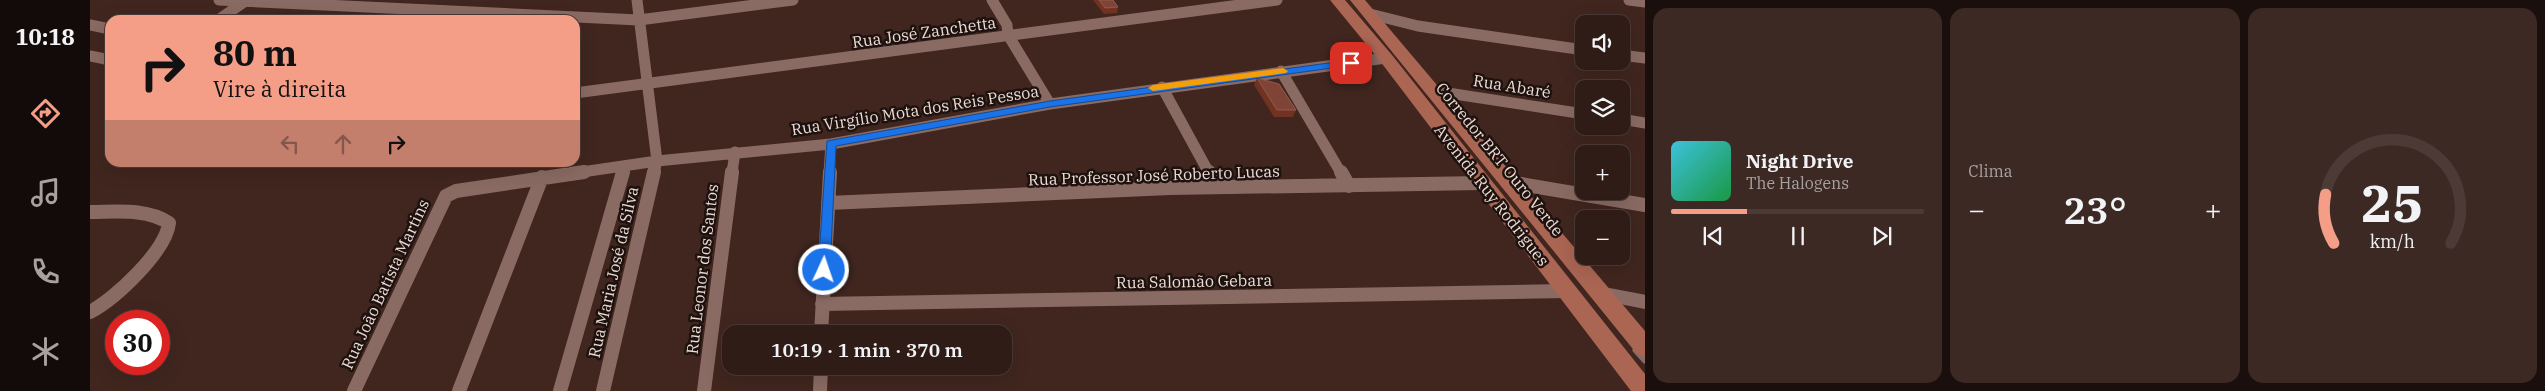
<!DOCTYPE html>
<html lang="pt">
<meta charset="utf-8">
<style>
body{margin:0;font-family:"IBM Plex Serif",serif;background:#3c2924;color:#f1f3f6;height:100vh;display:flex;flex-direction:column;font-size:19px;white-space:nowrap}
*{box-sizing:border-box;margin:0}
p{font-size:16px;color:#a8a1a1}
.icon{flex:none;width:28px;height:28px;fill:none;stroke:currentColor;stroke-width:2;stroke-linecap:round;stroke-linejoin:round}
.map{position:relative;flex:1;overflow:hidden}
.details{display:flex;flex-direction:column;gap:8px;padding:8px;background:#1a0f0d;width:900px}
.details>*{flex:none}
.top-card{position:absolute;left:15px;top:15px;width:475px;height:152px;border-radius:15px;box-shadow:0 5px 20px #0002,0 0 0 1px #4b3a36;background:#f49e88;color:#111;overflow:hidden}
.fabs{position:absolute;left:1485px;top:15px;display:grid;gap:10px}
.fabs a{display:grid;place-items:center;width:55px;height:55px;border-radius:10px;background:#301c17;box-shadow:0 5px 20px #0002,0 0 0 1px #4b3a36;font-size:25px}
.speed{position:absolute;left:15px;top:310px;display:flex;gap:10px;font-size:25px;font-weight:700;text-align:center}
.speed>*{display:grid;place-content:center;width:65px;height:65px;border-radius:50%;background:#301c17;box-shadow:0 5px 20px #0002,0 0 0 1px #4b3a36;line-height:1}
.speed .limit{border:8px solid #d22;background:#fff;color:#111}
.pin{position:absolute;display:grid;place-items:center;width:42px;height:42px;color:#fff;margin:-21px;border-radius:10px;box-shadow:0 2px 8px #0006}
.me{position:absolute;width:55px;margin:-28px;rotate:3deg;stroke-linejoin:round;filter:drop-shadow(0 0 4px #0008)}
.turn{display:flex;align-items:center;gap:18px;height:105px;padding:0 25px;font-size:22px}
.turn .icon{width:65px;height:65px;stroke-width:2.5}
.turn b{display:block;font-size:35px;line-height:42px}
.lanes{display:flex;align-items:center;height:48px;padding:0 25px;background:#0003;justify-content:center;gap:25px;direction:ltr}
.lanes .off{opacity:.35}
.big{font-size:38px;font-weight:600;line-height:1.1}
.details .widget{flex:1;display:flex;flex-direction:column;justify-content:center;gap:8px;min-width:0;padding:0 18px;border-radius:15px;background:#3c2924}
.details .dial{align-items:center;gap:0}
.dial svg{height:130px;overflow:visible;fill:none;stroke:#4b3a36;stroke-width:7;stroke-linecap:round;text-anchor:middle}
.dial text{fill:#f1f3f6;stroke:none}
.song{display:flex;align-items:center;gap:15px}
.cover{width:60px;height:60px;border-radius:8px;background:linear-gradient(135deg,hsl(190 70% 55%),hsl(140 70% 35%))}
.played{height:5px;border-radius:2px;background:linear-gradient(90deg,#f49e88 30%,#4b3a36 30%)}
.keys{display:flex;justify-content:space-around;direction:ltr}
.heat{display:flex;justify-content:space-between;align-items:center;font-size:28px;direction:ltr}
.details .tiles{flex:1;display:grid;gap:8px;grid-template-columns:repeat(3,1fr)}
.trip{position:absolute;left:632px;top:325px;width:290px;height:50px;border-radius:15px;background:#301c17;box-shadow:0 5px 20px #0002,0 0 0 1px #4b3a36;font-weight:600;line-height:50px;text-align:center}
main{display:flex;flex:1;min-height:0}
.tabs{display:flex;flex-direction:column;width:90px;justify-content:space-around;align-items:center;background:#130b09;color:#a8a1a1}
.tabs .icon{width:35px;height:35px}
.tabs .current{color:#f49e88}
.tabs b{font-size:22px;color:#f1f3f6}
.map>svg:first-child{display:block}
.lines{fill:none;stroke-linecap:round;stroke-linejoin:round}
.lane{stroke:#8a6b63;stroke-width:7}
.street-far1{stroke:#8a6b63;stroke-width:11}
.street{stroke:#8a6b63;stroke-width:14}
.primary{fill:#ab6553;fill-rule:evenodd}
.wall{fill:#713222}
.building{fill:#7f4435;stroke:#905c4e}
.route{fill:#1a73e8;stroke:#114b97}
.slow{fill:#f59e0b}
.labels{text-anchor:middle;stroke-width:5;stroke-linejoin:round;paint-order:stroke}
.street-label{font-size:16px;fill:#eddbd6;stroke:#1e120f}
</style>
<main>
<nav class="tabs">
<b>10:18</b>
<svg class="icon current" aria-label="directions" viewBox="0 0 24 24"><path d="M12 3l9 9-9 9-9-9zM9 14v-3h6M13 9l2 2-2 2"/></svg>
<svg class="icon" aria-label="music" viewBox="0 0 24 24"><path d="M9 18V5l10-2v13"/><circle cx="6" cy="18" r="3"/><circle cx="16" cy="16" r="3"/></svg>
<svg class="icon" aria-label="phone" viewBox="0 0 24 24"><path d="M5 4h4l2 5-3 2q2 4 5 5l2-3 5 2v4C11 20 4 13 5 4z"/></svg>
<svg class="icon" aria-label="climate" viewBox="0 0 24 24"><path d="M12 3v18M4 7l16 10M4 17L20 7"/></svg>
</nav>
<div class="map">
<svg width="1555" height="391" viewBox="0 0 1555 391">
<rect width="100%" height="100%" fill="#40261f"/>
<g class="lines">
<path class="lane" d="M1546,350l9,10"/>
<path class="street-far1" d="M129,0l420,20 154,-20
M547,0l20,161 -3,12
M902,0l15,25 1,10 42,69
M1539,0l16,2
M1280,14l48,12 166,24
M128,20l29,-20
M0,25l20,4
M1531,55l24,3
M0,56l20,4
M1191,71l60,102
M1072,87l47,86
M1345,91l149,23
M485,93l702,-93
M1531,119l24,4
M485,173l82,-12 174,-17 219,-40 336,-46
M533,173l2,-7
M642,173l3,-21
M739,173l2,-29"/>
<path class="street" d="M1119,172l8,15
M1251,172l8,14
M1419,182l136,23
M738,203l342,-15 312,-5
M0,212c26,0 56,-4 79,11 -3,28 -54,76 -79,89
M1509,293l46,9
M732,304l745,-13
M731,334l9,-162
M264,391l92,-195 10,-5 128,-19
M369,391l83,-214
M470,391l63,-219
M513,391l51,-219
M614,391l28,-219
M730,391l1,-25"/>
<path class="primary" d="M1240,0h15l47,55 253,319v17h-14l-251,-330z
M1260,0h15l280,331v25l-8,-2z"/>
</g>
<path class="wall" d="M1003,0h20l5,7 -1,6 -13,1z
M1167,78l39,32 -3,7h-19l-20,-32z"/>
<path class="building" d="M1009,0h14l5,7 -13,1z
M1167,78l22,6 17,26h-19z"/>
<path class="route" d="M1261,60l3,1v4l-304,42 -214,39 -6,124 -6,5 -6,-5 9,-129 223,-40z"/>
<path class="slow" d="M1193,68l5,3 -2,2 -133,18 -5,-3 5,-3z"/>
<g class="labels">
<g class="street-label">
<text transform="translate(834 32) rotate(-8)" y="6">Rua José Zanchetta</text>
<text transform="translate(1422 86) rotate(9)" y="6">Rua Abaré</text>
<text transform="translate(825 110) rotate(-9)" y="6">Rua Virgílio Mota dos Reis Pessoa</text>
<text transform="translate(1410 159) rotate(51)" y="6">Corredor BRT Ouro Verde</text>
<text transform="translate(1064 175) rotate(-2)" y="6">Rua Professor José Roberto Lucas</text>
<text transform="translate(1402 195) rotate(52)" y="6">Avenida Ruy Rodrigues</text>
<text transform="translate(612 269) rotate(-83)" y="6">Rua Leonor dos Santos</text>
<text transform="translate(523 272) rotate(-77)" y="6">Rua Maria José da Silva</text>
<text transform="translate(1104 281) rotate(-1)" y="6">Rua Salomão Gebara</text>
<text transform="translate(295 284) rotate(-65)" y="6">Rua João Batista Martins</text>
</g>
</g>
</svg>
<div class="fabs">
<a><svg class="icon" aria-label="sound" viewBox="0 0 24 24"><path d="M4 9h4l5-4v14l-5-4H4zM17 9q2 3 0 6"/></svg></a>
<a><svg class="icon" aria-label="layers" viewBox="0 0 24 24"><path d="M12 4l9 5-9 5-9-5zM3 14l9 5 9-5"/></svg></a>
<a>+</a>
<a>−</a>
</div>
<div class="speed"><div class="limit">30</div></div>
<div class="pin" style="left:1261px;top:63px;background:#d93025"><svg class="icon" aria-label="arrive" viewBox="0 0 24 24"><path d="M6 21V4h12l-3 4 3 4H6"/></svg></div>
<svg class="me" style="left:734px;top:270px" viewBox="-20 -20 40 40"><circle r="17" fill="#1a73e8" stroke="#fff" stroke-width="3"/><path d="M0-11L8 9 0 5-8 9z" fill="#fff"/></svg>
<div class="trip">10:19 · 1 min · 370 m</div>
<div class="top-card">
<div class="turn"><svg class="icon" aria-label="right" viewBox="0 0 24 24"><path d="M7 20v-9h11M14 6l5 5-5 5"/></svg><div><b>80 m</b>Vire à direita</div></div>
<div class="lanes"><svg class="icon off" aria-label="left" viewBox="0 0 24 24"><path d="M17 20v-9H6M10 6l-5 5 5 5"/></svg><svg class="icon off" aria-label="ahead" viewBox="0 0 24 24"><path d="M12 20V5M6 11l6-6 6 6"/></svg><svg class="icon" aria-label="right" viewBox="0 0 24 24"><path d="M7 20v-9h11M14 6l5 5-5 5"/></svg></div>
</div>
</div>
<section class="details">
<div class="tiles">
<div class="widget">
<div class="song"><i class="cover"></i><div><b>Night Drive</b><p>The Halogens</p></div></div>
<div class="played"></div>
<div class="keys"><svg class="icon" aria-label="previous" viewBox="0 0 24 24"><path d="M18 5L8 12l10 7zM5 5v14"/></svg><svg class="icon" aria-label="pause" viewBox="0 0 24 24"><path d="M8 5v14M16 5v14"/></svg><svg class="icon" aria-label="next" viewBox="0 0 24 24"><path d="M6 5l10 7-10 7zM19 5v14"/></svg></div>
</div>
<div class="widget"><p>Clima</p>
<div class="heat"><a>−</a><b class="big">23°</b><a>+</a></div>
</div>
<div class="widget dial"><svg viewBox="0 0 100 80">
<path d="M14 69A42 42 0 1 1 86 69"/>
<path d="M14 69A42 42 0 0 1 9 39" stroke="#f49e88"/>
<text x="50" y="56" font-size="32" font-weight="700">25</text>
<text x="50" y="72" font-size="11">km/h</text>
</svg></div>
</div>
</section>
</main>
